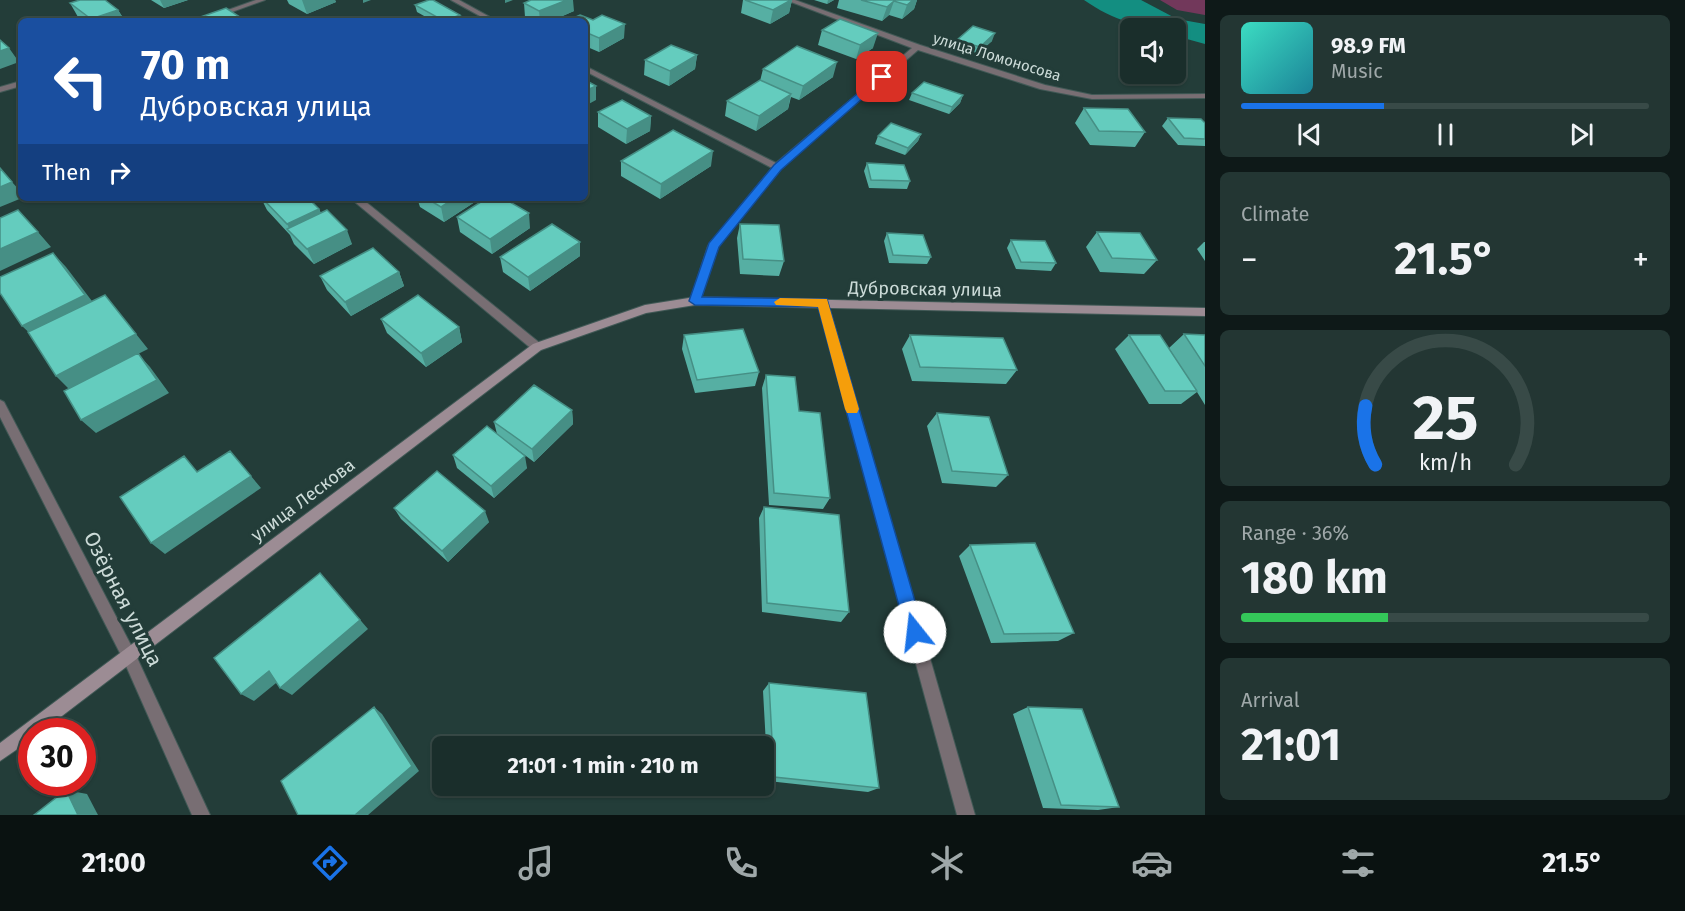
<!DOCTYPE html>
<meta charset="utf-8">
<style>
body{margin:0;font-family:"Fira Sans",sans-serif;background:#233633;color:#f1f3f6;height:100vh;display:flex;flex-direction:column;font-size:22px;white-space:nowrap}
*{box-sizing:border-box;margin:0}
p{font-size:20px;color:#9fa8a9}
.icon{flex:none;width:33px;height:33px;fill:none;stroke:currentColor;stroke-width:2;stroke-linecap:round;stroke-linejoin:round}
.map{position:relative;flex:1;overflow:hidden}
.side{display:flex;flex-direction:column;gap:15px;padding:15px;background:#0e1918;width:480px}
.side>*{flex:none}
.top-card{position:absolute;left:18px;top:18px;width:570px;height:183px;border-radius:9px;box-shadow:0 2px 4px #0004,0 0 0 2px #384a47;background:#1a4fa0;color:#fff;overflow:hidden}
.controls{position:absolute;left:1120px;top:18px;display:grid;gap:12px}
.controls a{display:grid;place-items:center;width:66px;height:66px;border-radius:9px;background:#1a2e2b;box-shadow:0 2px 4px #0004,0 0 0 2px #384a47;font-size:30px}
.speed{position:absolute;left:18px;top:718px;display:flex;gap:12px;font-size:30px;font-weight:700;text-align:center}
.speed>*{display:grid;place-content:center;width:78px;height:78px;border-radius:50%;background:#1a2e2b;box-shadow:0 2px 4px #0004,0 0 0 2px #384a47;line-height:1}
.speed .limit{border:9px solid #d22;background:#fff;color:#111}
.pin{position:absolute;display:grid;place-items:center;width:51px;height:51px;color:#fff;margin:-26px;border-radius:12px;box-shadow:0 3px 9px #0006}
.me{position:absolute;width:66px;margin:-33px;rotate:344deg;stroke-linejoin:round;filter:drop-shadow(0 0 4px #0008)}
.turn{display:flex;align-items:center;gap:21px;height:126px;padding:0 24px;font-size:27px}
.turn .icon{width:78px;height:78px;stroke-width:2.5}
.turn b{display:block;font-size:42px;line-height:51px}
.then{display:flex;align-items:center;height:57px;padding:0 24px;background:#0003;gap:12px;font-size:22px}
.big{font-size:45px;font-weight:700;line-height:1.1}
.side .card{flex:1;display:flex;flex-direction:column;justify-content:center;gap:9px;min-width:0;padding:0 21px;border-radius:9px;background:#233633}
.side .dial{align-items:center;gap:0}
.dial svg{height:156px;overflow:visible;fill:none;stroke:#384a47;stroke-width:7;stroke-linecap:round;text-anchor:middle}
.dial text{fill:#f1f3f6;stroke:none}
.song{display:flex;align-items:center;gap:18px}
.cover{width:72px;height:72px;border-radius:9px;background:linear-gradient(135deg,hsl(170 70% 55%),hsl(190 70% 35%))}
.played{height:6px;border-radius:3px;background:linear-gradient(90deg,#1a73e8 35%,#384a47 35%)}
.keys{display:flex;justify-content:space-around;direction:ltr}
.heat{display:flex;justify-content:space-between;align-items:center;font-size:33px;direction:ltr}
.charge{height:9px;border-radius:4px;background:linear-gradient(90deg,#34c759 36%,#384a47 0)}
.trip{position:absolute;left:432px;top:736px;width:342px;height:60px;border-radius:9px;background:#1a2e2b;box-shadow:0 2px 4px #0004,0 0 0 2px #384a47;font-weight:700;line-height:60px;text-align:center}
.dock{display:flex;height:96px;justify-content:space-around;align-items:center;background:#0a1211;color:#9fa8a9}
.dock .icon{width:42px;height:42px}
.dock .on{color:#1a73e8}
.dock b{font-size:27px;color:#f1f3f6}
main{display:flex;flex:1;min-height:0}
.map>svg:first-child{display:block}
.green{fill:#72385b}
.water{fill:#138e81}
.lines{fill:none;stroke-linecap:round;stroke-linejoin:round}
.street-casing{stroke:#415956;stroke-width:2}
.secondary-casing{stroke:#415956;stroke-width:2}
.street{fill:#786e73;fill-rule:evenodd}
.secondary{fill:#9c8c94;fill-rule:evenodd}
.wall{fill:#56afa3}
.shaded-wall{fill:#468f85}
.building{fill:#64ccbe;stroke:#468f85;stroke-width:1.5}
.route{fill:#1a73e8;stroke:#114b97;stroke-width:1.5}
.slow{fill:#f59e0b}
.labels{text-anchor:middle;stroke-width:6;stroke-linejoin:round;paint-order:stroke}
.far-street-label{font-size:15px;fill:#ccdbd8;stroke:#233d39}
.street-label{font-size:18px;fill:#ccdbd8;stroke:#233d39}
.near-street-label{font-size:21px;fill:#ccdbd8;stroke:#233d39}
</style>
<main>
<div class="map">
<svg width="1205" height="815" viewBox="0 0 1205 815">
<rect width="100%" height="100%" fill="#233d39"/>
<path class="green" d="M1160,0h45v15l-28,-5z"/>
<path class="water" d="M1084,0h57l36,19 28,5v20l-29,-8v-8c-38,0 -61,-7 -92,-28z"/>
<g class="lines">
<defs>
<path id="street" d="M256,0h9l-58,21h-10z
M451,0h8l38,21h-8z
M786,0h9l125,45 125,40 47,10 113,-1v4l-113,1 -52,-10 -122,-39 -138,119 -62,78 -19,57h-8l-1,-3 18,-55 64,-78 -187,-97v-5l191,97 136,-115z
M21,81v5l-21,6v-5z
M350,198h11l180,146 2,3 -2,3h-8z
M823,299l5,4 147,512h-18l-139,-512z
M0,400l4,2 129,247 77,166h-18l-69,-156 -123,-242z"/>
<path id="secondary" d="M695,297l510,11v8l-510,-11 -49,8 -105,37 -500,382h-9v7l-32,22v-18l533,-399 112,-39z"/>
</defs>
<use href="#street" class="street-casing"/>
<use href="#secondary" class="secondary-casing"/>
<use href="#street" class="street"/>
<use href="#secondary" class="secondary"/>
</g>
<path class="wall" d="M151,0h37l-24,8z
M287,0h48l1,2 -29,12 -18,-10z
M743,0h49l-3,13 -19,11 -29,-11z
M814,0h20l-7,4z
M839,0h78l-3,9 -12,10 -13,-4 -7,6 -45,-13z
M70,3l48,7 7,11h-41l-6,-4z
M524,3l50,8 -23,10h-19l-7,-4z
M415,5l45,10 1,6h-28l-16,-9z
M593,20l31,18 -25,14 -14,-6v-25z
M822,30l51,18 -17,11 -38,-14z
M957,40l35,1 -16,14 -22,-8z
M697,55l-2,14 -26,17 -25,-11 1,-15z
M763,69l70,8 -34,23 -8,-3 -3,12 -32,22 -31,-15 2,-15 33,-20z
M912,93l51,2 -3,8 -11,11 -40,-14z
M1084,108l61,24 -10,15 -45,-2 -15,-22z
M598,112l53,4 -1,15 -24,13 -28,-17z
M1168,118l37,5v23l-27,-1 -16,-19z
M921,134l-3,7 -13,14 -30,-11 3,-8z
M621,161l90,5 -51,33 -39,-23z
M867,163l43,18 -3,8 -38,-1 -5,-17z
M261,198h47l11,11 2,4 31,31 -38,20 -20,-20 -4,-9 -23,-25z
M417,198h64l-37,24 -24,-15z
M457,217l73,11 -38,26 -32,-22z
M740,224l44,37 -5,15 -39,-2 -3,-36z
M1097,232l60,28 -13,14 -44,-2 -14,-25z
M887,233l44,24 -4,7 -38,-1 -5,-22z
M1011,240l45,23 -5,8 -35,-2 -9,-21z
M580,242v14l-50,35 -27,-19 -3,-15z
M1204,242h1v19l-8,-12z
M399,272l5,14 -53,30 -24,-26 -7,-14z
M381,319l78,8 3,15 -36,25 -39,-34z
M1184,334l21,1v70l-8,-13 -16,12h-32l-34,-55 14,-14 51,31 -11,-18z
M684,335l75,37 -4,14 -60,7 -13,-44z
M910,335l107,35 -11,14 -94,-3 -10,-32z
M766,375l33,36 31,87 -7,11 -54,-4 -7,-117z
M572,410l1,14 -39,38 -20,-15 13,21 -33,30 -37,-30 -4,-13 44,-21 -3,-12z
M937,413l71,62 -12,12 -54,-4 -15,-57z
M764,507l85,105 -8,10 -79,-10 -3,-94z
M394,508l95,14 -41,40 -47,-43z
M970,545l104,88 -16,8 -67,2 -32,-87z
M769,683l110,105 -11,4 -100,-11 -5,-90z
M1028,707l91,100 -21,3 -55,-2 -30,-94z"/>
<path class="shaded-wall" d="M160,0h28l-24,8z
M302,0h33l1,2 -29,12z
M363,0h8l-8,3z
M505,0h8l-8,3z
M567,0h6l1,11 -23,10h-11l-1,-10z
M792,0l-3,13 -19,11 3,-14z
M828,0h6l-7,4z
M913,0h4l-3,9 -12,10 5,-14z
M894,1l-5,14 -7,6 5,-14z
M118,10l7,11h-32l-2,-2z
M460,15l1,6h-17z
M625,24l-1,14 -25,14v-14z
M878,33l-5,15 -17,11 4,-14z
M995,33l-3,8 -16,14 4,-8z
M9,48l10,14 -19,7v-18z
M697,55l-2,14 -26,17 1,-15z
M837,62l-4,15 -34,23 4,-14z
M596,86v14l-11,6v-15z
M791,94l-3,15 -32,22 3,-15z
M963,95l-3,8 -11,11 3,-7z
M651,116l-1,15 -24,13 1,-15z
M921,134l-3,7 -13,14 3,-7z
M713,151l-2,15 -51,33 1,-15z
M12,182l9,10v6h1l-22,9v-20z
M236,198h14l-11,5z
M455,198h26l-37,24 -3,-15z
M319,209l6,15 -34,8 -4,-8z
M529,213l1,15 -38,26 -2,-15z
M347,230l5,14 -38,20 -7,-15z
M38,232l13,15 -51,24v-22z
M580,242v14l-50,35 -2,-14z
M53,253l13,14 32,42 -61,31 -15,-14z
M399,272l5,14 -53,30 -6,-14z
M105,295l43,54 -10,5 12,13 19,26 -73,40 -15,-13 -11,-30 -14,-14z
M459,327l3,15 -36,25 -5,-14z
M572,410l1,14 -39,38 -2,-13z
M230,451l31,37 -96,66 -14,-11z
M525,456l2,12 -33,30 -3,-12z
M485,511l4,11 -41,40 -6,-11z
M320,573l48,56 -76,66 -12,-7z
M269,671l12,8 -27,22 -13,-7z
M374,707l8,7 37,57 -51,44h-13z
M66,790l21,4 11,21h-20z"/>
<path class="building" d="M80,0h25l13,10 -27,9 -21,-16z
M429,0h4l27,15 -16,6 -29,-16z
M531,0h36l-28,11 -15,-8z
M745,0h46l-18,10z
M861,0h52l-6,5 -13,-4 -7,6z
M226,8l17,11 -5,2h-49z
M580,15l13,5 9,-5 23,9 -26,14 -14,-6v-11h-18z
M840,19l38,14 -18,12 -38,-15z
M973,26l22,7 -15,14 -23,-7z
M0,40l9,8 -9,3z
M671,45l26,10 -27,16 -25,-11z
M797,46l40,16 -34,24 -40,-17z
M585,80l11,6 -11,5z
M760,80l31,14 -32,22 -32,-15z
M924,82l39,13 -11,12 -40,-14z
M622,100l29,16 -24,13 -29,-17z
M1084,108l44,1 17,23 -46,-1z
M1168,118l33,1 4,4v16l-21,-1z
M891,123l30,11 -13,14 -30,-12z
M673,130l40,21 -52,33 -40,-23z
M867,163l37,2 6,16 -39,-1z
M0,168l12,14 -12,5z
M262,198h46l11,11 -32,15z
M426,198h29l-14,9z
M487,198h16l26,15 -39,26 -33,-22z
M18,210l20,22 -38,17v-31z
M327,210l20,20 -40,19 -20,-20z
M552,224l28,18 -52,35 -28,-20z
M740,224l39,1 5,36 -41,-2z
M1097,232l43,1 17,27 -45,-2z
M887,233l36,2 8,22 -38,-2z
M1011,240l34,1 11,22 -35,-1z
M373,248l26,24 -54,30 -25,-26z
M53,253l32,42 -63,31 -22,-33v-16z
M105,295l31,39 -80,42 -28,-44z
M418,295l41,32 -38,26 -40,-34z
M743,329l16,43 -62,8 -13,-45z
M1184,334l21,1v31z
M910,335l93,3 14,32 -97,-3z
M1129,335h31l37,56h-32z
M138,353l19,27 -76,40 -17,-29z
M766,375l29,2 4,34 21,2 10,85 -56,-5z
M534,385l38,25 -40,39 -38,-27z
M937,413l52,4 19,58 -56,-4z
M487,426l38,30 -34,30 -38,-31z
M230,451l21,25 -100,67 -31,-46 64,-41 13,16z
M437,471l48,40 -43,40 -48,-43z
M764,507l75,8 10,97 -82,-9z
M1035,543l39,90 -70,1 -34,-89z
M320,573l40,47 -80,68 -11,-17 -28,23 -27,-36z
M769,683l97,10 13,95 -105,-11z
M374,707l38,59 -57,49h-57l-17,-34z
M1028,707l54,2 37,98 -58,-2z
M66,790l12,25h-44z"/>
<path class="route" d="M879,75l8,2 -106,93 -62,77 -17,50 125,2 97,333 -3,6 -6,3 -6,-3 -3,-6 -88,-325 -123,-2 -6,-4 20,-58 65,-78z"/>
<path class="slow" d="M780,298l47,1 32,110 -2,4h-10l-2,-4 -27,-102 -42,-2 -2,-3z"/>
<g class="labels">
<g class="far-street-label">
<text transform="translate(997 57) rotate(17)" y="5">улица Ломоносова</text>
</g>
<g class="street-label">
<text transform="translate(925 289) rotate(1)" y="6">Дубровская улица</text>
<text transform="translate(303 500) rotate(-37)" y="6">улица Лескова</text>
</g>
<g class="near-street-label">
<text transform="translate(123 599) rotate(63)" y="7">Озёрная улица</text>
</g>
</g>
</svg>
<div class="controls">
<a><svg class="icon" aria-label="sound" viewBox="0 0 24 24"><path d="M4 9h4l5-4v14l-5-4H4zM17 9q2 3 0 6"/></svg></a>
</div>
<div class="speed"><div class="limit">30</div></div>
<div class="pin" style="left:882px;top:77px;background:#d93025"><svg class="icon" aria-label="arrive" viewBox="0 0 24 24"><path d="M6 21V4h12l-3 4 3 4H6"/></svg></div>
<svg class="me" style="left:915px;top:632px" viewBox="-20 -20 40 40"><circle r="19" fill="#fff"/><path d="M0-13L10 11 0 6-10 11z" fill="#1a73e8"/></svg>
<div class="trip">21:01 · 1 min · 210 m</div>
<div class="top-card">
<div class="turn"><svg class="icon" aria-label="left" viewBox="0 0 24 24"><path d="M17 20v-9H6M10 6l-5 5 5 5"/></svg><div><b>70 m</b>Дубровская улица</div></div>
<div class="then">Then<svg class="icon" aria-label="right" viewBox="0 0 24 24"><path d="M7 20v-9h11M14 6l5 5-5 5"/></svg></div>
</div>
</div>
<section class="side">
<div class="card">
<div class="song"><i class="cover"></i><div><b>98.9 FM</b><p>Music</p></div></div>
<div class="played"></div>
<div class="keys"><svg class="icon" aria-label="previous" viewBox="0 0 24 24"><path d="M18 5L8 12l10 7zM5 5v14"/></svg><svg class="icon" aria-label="pause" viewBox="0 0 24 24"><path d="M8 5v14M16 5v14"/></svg><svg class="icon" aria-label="next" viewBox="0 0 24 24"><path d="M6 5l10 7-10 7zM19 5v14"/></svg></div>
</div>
<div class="card"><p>Climate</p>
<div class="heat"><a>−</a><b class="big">21.5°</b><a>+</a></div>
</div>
<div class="card dial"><svg viewBox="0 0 100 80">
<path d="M14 69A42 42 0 1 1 86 69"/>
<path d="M14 69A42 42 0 0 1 9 39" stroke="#1a73e8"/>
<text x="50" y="56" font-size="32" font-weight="700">25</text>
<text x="50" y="72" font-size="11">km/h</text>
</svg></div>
<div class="card"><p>Range · 36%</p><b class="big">180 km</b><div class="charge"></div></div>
<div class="card"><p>Arrival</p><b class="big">21:01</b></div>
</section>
</main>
<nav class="dock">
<b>21:00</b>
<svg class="icon on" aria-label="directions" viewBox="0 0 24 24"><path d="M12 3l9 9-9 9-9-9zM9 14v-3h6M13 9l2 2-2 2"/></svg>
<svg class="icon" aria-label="music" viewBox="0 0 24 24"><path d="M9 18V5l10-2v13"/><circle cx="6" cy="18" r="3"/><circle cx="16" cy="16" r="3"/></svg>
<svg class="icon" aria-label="phone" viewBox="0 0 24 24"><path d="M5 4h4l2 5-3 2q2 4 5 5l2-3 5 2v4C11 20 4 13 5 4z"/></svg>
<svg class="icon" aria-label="climate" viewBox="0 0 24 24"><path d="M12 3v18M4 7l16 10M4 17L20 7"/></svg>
<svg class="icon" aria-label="car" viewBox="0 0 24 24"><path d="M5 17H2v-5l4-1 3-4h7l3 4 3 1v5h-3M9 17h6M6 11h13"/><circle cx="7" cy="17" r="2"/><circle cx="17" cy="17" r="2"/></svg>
<svg class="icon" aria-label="filters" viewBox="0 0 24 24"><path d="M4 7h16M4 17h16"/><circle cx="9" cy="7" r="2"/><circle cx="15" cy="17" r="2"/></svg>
<b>21.5°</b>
</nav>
